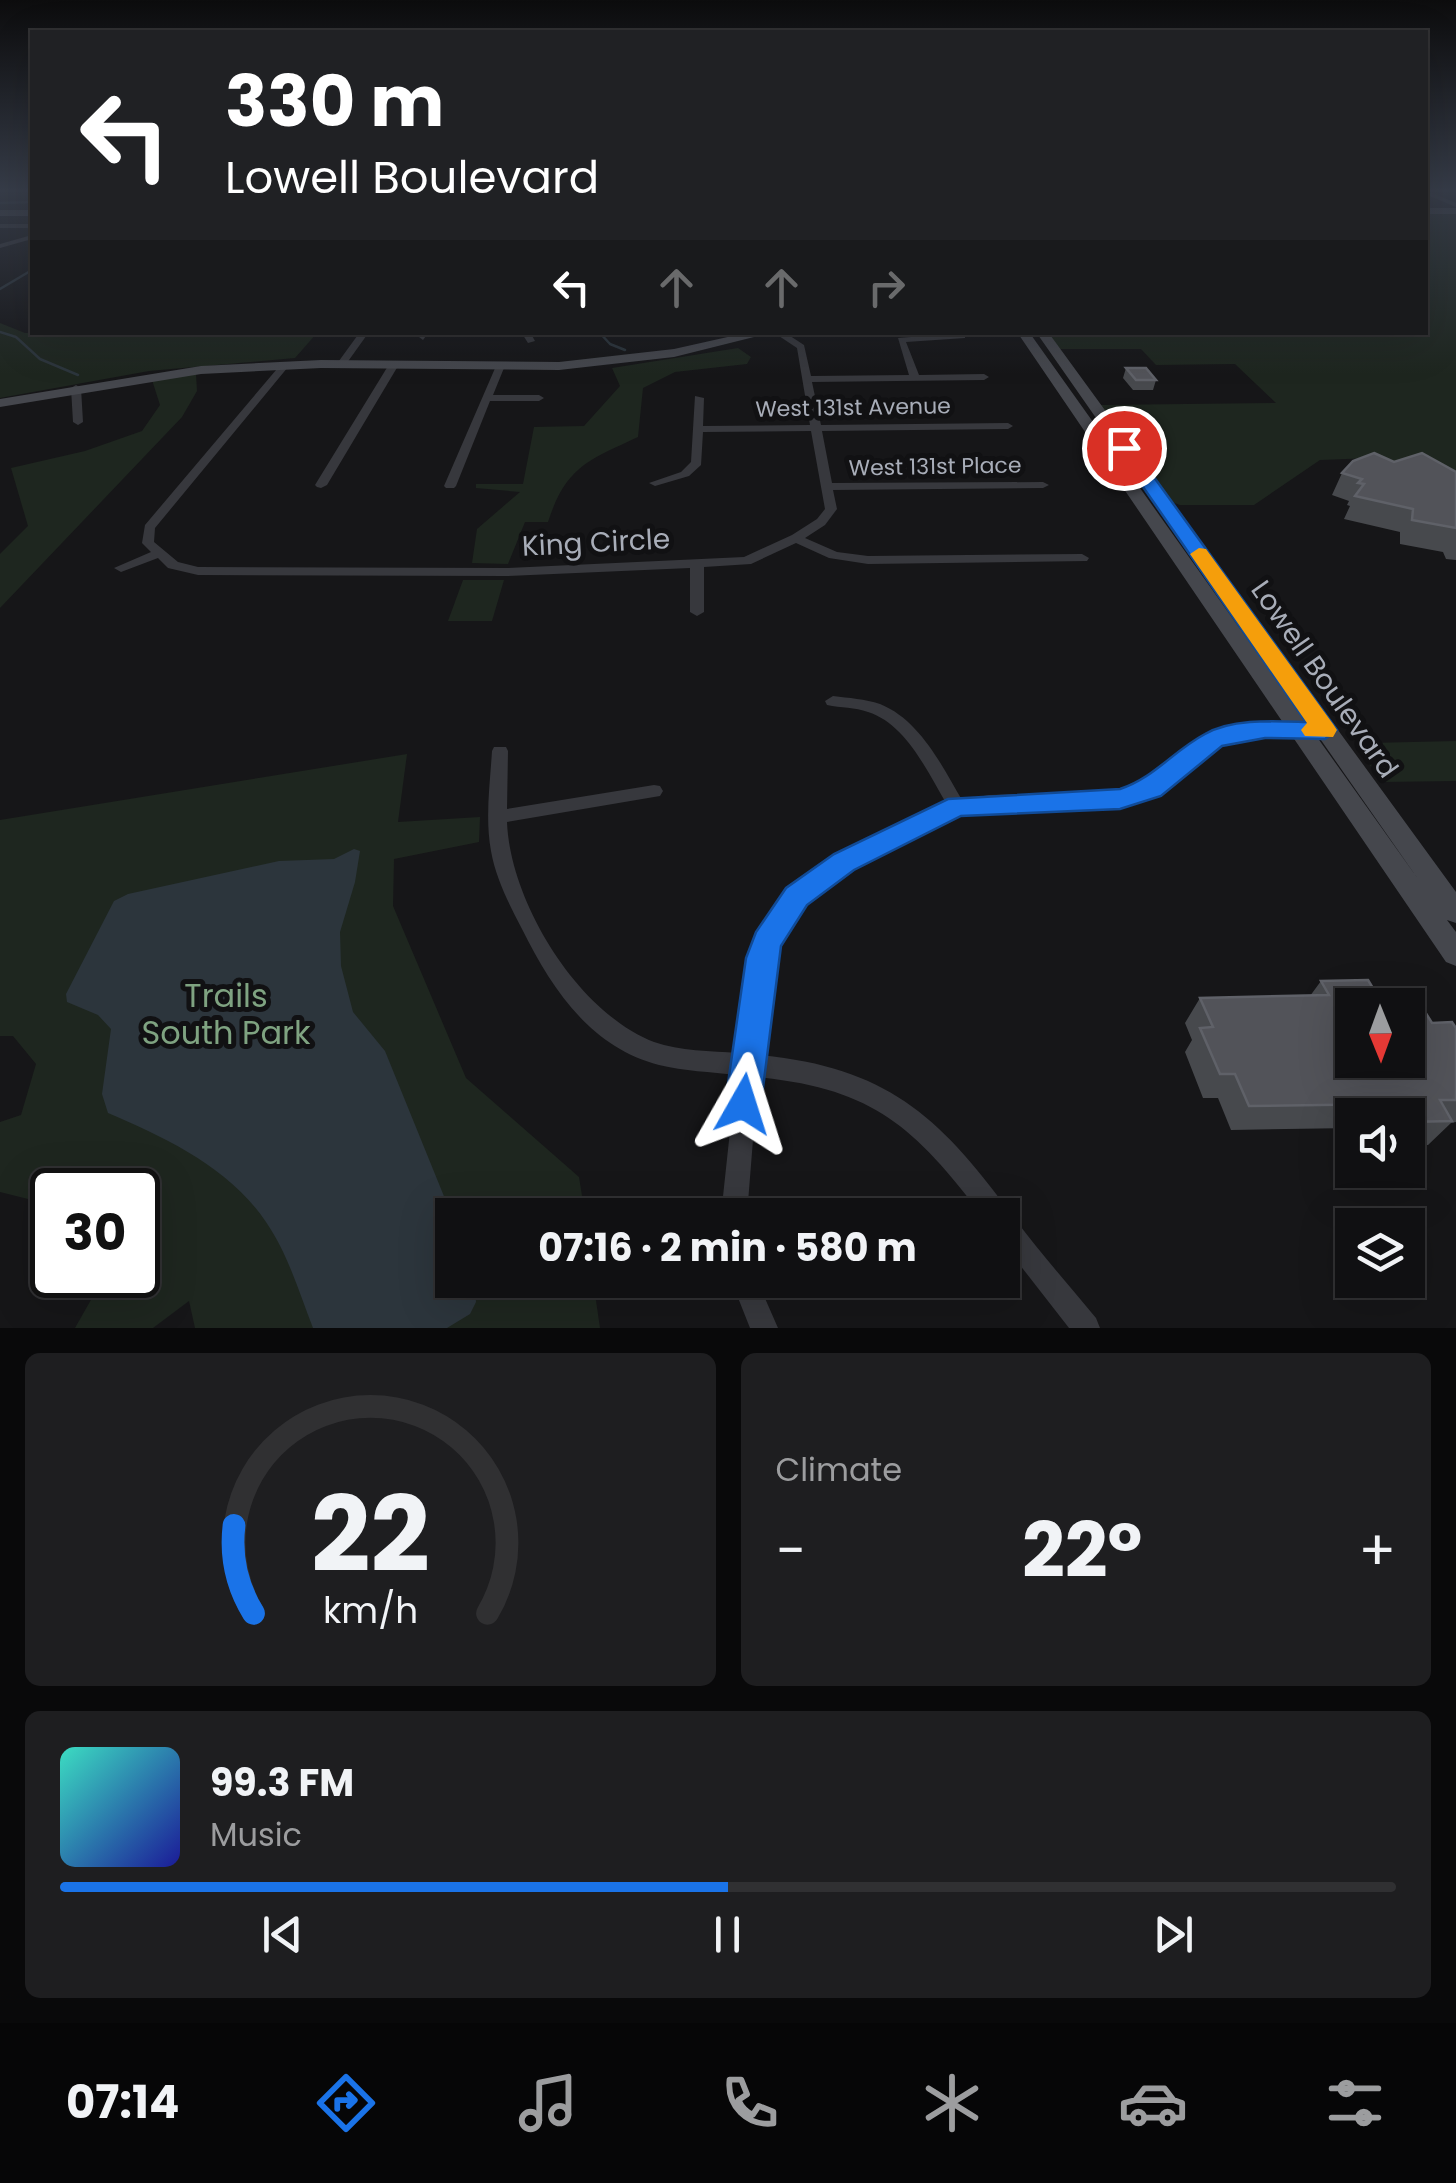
<!DOCTYPE html>
<meta charset="utf-8">
<style>
body{margin:0;font-family:Poppins,sans-serif;background:#1e1e20;color:#f1f3f6;height:100vh;display:flex;flex-direction:column;font-size:38px;white-space:nowrap}
*{box-sizing:border-box;margin:0}
p{font-size:32px;color:#9c9d9f}
.icon{flex:none;width:55px;height:55px;fill:none;stroke:currentColor;stroke-width:2;stroke-linecap:round;stroke-linejoin:round}
.map{position:relative;height:1328px;overflow:hidden}
.drawer{display:flex;flex-direction:column;gap:25px;padding:25px;background:#09090a;flex:1}
.drawer>*{flex:none}
.guide{position:absolute;left:30px;top:30px;width:1398px;height:305px;border-radius:0px;box-shadow:0 10px 40px #0002,0 0 0 2px #303032;background:#202124;color:#fff;overflow:hidden}
.needle{width:65px;rotate:179deg}
.fabs{position:absolute;left:1335px;top:988px;display:grid;gap:20px}
.fabs a{display:grid;place-items:center;width:90px;height:90px;border-radius:0px;background:#101012;box-shadow:0 10px 40px #0002,0 0 0 2px #303032;font-size:50px}
.speed{position:absolute;left:30px;top:1168px;display:flex;gap:20px;font-size:50px;font-weight:700;text-align:center}
.speed>*{display:grid;place-content:center;width:130px;height:130px;border-radius:50%;background:#101012;box-shadow:0 10px 40px #0002,0 0 0 2px #303032;line-height:1}
.speed .limit{border:5px solid #111;border-radius:15px;background:#fff;color:#111}
.pin{position:absolute;display:grid;place-items:center;width:85px;height:85px;color:#fff;margin:-42px;border:5px solid #fff;border-radius:50%;box-shadow:0 2px 10px #0007}
.me{position:absolute;width:110px;margin:-55px;rotate:6deg;stroke-linejoin:round;filter:drop-shadow(0 0 8px #0008)}
.turn{display:flex;align-items:center;gap:35px;height:210px;padding:0 30px;font-size:45px}
.turn .icon{width:130px;height:130px;stroke-width:2.5}
.turn b{display:block;font-size:70px;line-height:85px}
.lanes{display:flex;align-items:center;height:95px;padding:0 30px;background:#0003;justify-content:center;gap:50px;direction:ltr}
.lanes .off{opacity:.35}
.big{font-size:75px;font-weight:700;line-height:1.1}
.drawer .tile{flex:1;display:flex;flex-direction:column;justify-content:center;gap:15px;min-width:0;padding:0 35px;border-radius:15px;background:#1e1e20}
.drawer .dial{align-items:center;gap:0}
.dial svg{height:260px;overflow:visible;fill:none;stroke:#303032;stroke-width:7;stroke-linecap:round;text-anchor:middle}
.dial text{fill:#f1f3f6;stroke:none}
.song{display:flex;align-items:center;gap:30px}
.cover{width:120px;height:120px;border-radius:15px;background:linear-gradient(135deg,hsl(170 70% 55%),hsl(240 70% 35%))}
.played{height:10px;border-radius:5px;background:linear-gradient(90deg,#1a73e8 50%,#303032 50%)}
.keys{display:flex;justify-content:space-around;direction:ltr}
.heat{display:flex;justify-content:space-between;align-items:center;font-size:55px;direction:ltr}
.drawer .tiles{flex:1;display:grid;gap:25px;grid-template-columns:1fr 1fr}
.tile:last-child{grid-column:span 2}
.trip{position:absolute;left:435px;top:1198px;width:585px;height:100px;border-radius:0px;background:#101012;box-shadow:0 10px 40px #0002,0 0 0 2px #303032;font-weight:700;line-height:100px;text-align:center}
.dock{display:flex;height:160px;justify-content:space-around;align-items:center;background:#060607;color:#9c9d9f}
.dock .icon{width:70px;height:70px}
.dock .selected{color:#1a73e8}
.dock b{font-size:45px;color:#f1f3f6}
.map>svg:first-child{display:block}
.green{fill:#1e261f}
.water{fill:#2c353c}
.lines{fill:none;stroke-linecap:round;stroke-linejoin:round}
.stream{stroke:#2c353c;stroke-width:2.5}
.street{fill:#37383d;fill-rule:evenodd}
.secondary{fill:#45474d;fill-rule:evenodd}
.wall{fill:#47494d}
.building{fill:#525359;stroke:#5f6168;stroke-width:2.5;fill-rule:evenodd}
.route{fill:#1a73e8;stroke:#114b97;stroke-width:2.5}
.slow{fill:#f59e0b}
.labels{text-anchor:middle;stroke-width:10;stroke-linejoin:round;paint-order:stroke}
.far-street-label{font-size:22px;fill:#a8adb8;stroke:#111113}
.street-label{font-size:28px;fill:#a8adb8;stroke:#111113}
.near-park-label{font-size:32px;fill:#7fa381;stroke:#111113}
</style>
<div class="map">
<svg width="1456" height="1328" viewBox="0 0 1456 1328">
<rect width="100%" height="100%" fill="#161618"/>
<path class="green" d="M1425,212h31v265l-23,-10 -60,-9 -53,2 -66,45h-74l-11,-4 -69,-96 176,-2 -41,-39 -79,1 -15,-16h-82l-11,-16 377,-1z
M0,323l25,10h292l-22,25 -146,13 -149,27z
M738,348l13,9 -4,7 -72,8 -32,16 -5,49c-49,23 -72,29 -90,85h-23l-17,42 -36,-1 5,-34 43,-37 -44,-4v-4h47l11,-57 50,-1 36,-40 -8,-18z
M196,374l1,17 -15,26 -182,191v-54l28,-28 -17,-58 74,-17 57,-20 18,-26 -8,-25z
M463,580h41l-12,41h-44z
M1456,741v40l-74,1 -23,-32 10,-7z
M407,754l-9,68 82,-5 -1,25 -85,17 -1,47 73,172 113,99 6,38h-133v65h141l7,48h-405l-6,-27 -36,27h-78l30,-53h33v-85h-86v15l-52,-13v-70l21,-7 15,-51 -23,-28h-13v-216z"/>
<path class="water" d="M354,849l6,2 -5,31 -15,50 1,34 12,46 32,39 67,165v64h22l2,22 -6,12 -23,14h-134c-14,-36 -25,-74 -47,-106 -37,-55 -100,-84 -158,-109l-6,-19 9,-65 -13,-14 -31,-13 -1,-8 48,-93 14,-7 151,-33 55,-2z"/>
<g class="lines">
<path class="stream" d="M0,203l32,-1
M0,289l32,-19
M0,332l16,5 24,22 38,16
M599,332l11,12 15,6"/>
<path class="street" d="M0,189h32v2h-32z
M1425,190l31,13v4l-31,-13z
M0,224h32v4h-32z
M32,235v4l-32,9v-4z
M360,332h9l-25,35h-6l-2,-2z
M420,332h9l-6,8 -4,-3z
M521,332h9l5,9 -7,2z
M773,332h11l20,13 7,31 98,-1 -11,-37 64,-5 3,1v4l-59,4 13,33 65,-1 5,3 -5,3 -172,2 9,43 187,-2 5,3 -5,3 -186,2 10,52 211,-1 6,3 -6,3 -210,2 4,19 -12,16 -20,13 32,14 31,4 214,-2 7,4 -2,3 -219,3 -39,-6 -33,-15 -45,21 -47,3v45l-7,4 -7,-4v-44l-182,8 -310,-1 -30,-7 -10,-10 -37,14 -7,-4 37,-16 -9,-9 3,-18 137,-162h6v4l-133,161 -1,14 24,20 20,5 310,1 236,-11 48,-22 25,-16 8,-10 -14,-78 -108,1 -2,33 -12,11 -34,10 -6,-3 32,-11 10,-10 4,-66 9,2 -1,28 107,-1 -13,-77z
M393,363l5,3 -71,119 -6,3 -4,-1 -2,-2 73,-119z
M496,366l8,2 -11,27h46l5,3 -5,3h-49l-34,85 -2,2h-8l-2,-2z
M76,385l5,3 2,34 -5,3 -5,-3 -2,-34z
M833,696c16,2 32,3 47,8 40,16 62,62 82,96l27,-5 130,-3 26,-8 63,-49 57,-12 42,1 6,2 2,4 -2,4 -6,2 -42,-1 -46,9 -62,50 -38,12 -130,3 -41,7 -97,51 -48,36 -18,25 -13,30 -12,97c124,12 178,59 249,156 27,37 58,72 87,107l4,10h-31l-67,-86v-27h-20c-69,-89 -108,-126 -224,-138l-11,138h-26l15,-140c-25,-3 -52,-4 -77,-10 -69,-18 -107,-76 -137,-136 -13,-25 -26,-50 -31,-78 -6,-33 -1,-67 1,-100l2,-4h12l2,4 -1,58 147,-24 6,1 3,5 -3,5 -6,1 -147,25c3,80 71,191 147,220 26,9 57,9 84,11l14,-95 18,-41 19,-26 48,-34 109,-54c-19,-32 -40,-79 -78,-91 -13,-5 -27,-4 -41,-7l-2,-4z
M731,1280h26l21,48h-28z"/>
<path class="secondary" d="M1425,208h31v6h-31z
M0,210h32v6h-32z
M750,332h24l-100,25 -115,13 -238,-2 -120,6 -201,33v-8l201,-33 120,-6 238,2 115,-13z
M1017,332h12l389,547 -382,-547h12l408,560v31l-9,-3 9,12v34l-10,-4z"/>
</g>
<path class="wall" d="M1126,368l30,12 -3,10h-20l-10,-12z
M1394,462l62,10v88l-10,-1 -3,-7 -43,-8v-12l-56,-13 6,-13 -3,-1 2,-4 -17,-6 10,-22z
M1321,981l56,14 55,28 24,5v94l-5,1 -23,22h-20v-30h-56v13l-121,2 -13,-32h-15l-18,-46 7,-12 -7,-17 15,-25 110,-2z"/>
<path class="building" d="M1126,368h20l10,12h-20z
M1374,453l20,9 28,-9 34,19v56l-44,-8 1,-11 -58,-13 9,-12 -6,-1 4,-4 -20,-6 11,-12z
M1368,980l9,15 37,-1 18,29 20,-1 4,6v72h-16l12,21 -44,1v-7h-15l-6,-11 -138,2 -14,-32h-15l-20,-46 13,-1 -13,-29 129,-3 -8,-14zM1352,1005h56v55h-56z"/>
<linearGradient id="sky" x2="0" y2="1"><stop stop-color="#0c0c0d"/><stop offset="0.51" stop-color="#363c48"/><stop offset="1" stop-color="#363c48" stop-opacity="0"/></linearGradient>
<rect width="1456" height="374" fill="url(#sky)"/>
<path class="route" d="M1124,443l6,1 207,286 -12,9 -60,-1 -43,8 -61,50 -41,13 -159,7 -107,54 -47,35 -26,41 -20,158 -6,13 -12,5 -12,-5 -6,-13 21,-146 10,-26 30,-44 48,-34 114,-55 172,-10c34,-11 53,-38 85,-55 27,-16 70,-13 101,-12l-190,-274z"/>
<path class="slow" d="M1199,548l7,1 127,175 4,6 -4,7 -28,-1 -4,-6 6,-7 -117,-169z"/>
<g class="labels">
<g class="far-street-label">
<text transform="translate(853 407) rotate(-1)" y="8">West 131st Avenue</text>
<text transform="translate(935 466) rotate(-1)" y="8">West 131st Place</text>
</g>
<g class="street-label">
<text transform="translate(596 542) rotate(-3)" y="10">King Circle</text>
<text transform="translate(1325 679) rotate(55)" y="10">Lowell Boulevard</text>
</g>
<g class="near-park-label">
<text x="226" y="1007">Trails<tspan x="226" dy="37">South Park</tspan></text>
</g>
</g>
</svg>
<div class="fabs">
<a><svg class="needle" viewBox="-14 -14 28 28"><path d="M0-13l5 13h-10z" fill="#e53935"/><path d="M0 13l5-13h-10z" fill="#9c9d9f"/></svg></a>
<a><svg class="icon" aria-label="sound" viewBox="0 0 24 24"><path d="M4 9h4l5-4v14l-5-4H4zM17 9q2 3 0 6"/></svg></a>
<a><svg class="icon" aria-label="layers" viewBox="0 0 24 24"><path d="M12 4l9 5-9 5-9-5zM3 14l9 5 9-5"/></svg></a>
</div>
<div class="speed"><div class="limit">30</div></div>
<div class="pin" style="left:1124px;top:448px;background:#d93025"><svg class="icon" aria-label="arrive" viewBox="0 0 24 24"><path d="M6 21V4h12l-3 4 3 4H6"/></svg></div>
<svg class="me" style="left:743px;top:1104px" viewBox="-20 -20 40 40"><path d="M0-17L14 15 0 8-14 15z" fill="#1a73e8" stroke="#fff" stroke-width="4"/></svg>
<div class="trip">07:16 · 2 min · 580 m</div>
<div class="guide">
<div class="turn"><svg class="icon" aria-label="left" viewBox="0 0 24 24"><path d="M17 20v-9H6M10 6l-5 5 5 5"/></svg><div><b>330 m</b>Lowell Boulevard</div></div>
<div class="lanes"><svg class="icon" aria-label="left" viewBox="0 0 24 24"><path d="M17 20v-9H6M10 6l-5 5 5 5"/></svg><svg class="icon off" aria-label="ahead" viewBox="0 0 24 24"><path d="M12 20V5M6 11l6-6 6 6"/></svg><svg class="icon off" aria-label="ahead" viewBox="0 0 24 24"><path d="M12 20V5M6 11l6-6 6 6"/></svg><svg class="icon off" aria-label="right" viewBox="0 0 24 24"><path d="M7 20v-9h11M14 6l5 5-5 5"/></svg></div>
</div>
</div>
<section class="drawer">
<div class="tiles">
<div class="tile dial"><svg viewBox="0 0 100 80">
<path d="M14 69A42 42 0 1 1 86 69"/>
<path d="M14 69A42 42 0 0 1 8 42" stroke="#1a73e8"/>
<text x="50" y="56" font-size="32" font-weight="700">22</text>
<text x="50" y="72" font-size="11">km/h</text>
</svg></div>
<div class="tile"><p>Climate</p>
<div class="heat"><a>−</a><b class="big">22°</b><a>+</a></div>
</div>
<div class="tile">
<div class="song"><i class="cover"></i><div><b>99.3 FM</b><p>Music</p></div></div>
<div class="played"></div>
<div class="keys"><svg class="icon" aria-label="previous" viewBox="0 0 24 24"><path d="M18 5L8 12l10 7zM5 5v14"/></svg><svg class="icon" aria-label="pause" viewBox="0 0 24 24"><path d="M8 5v14M16 5v14"/></svg><svg class="icon" aria-label="next" viewBox="0 0 24 24"><path d="M6 5l10 7-10 7zM19 5v14"/></svg></div>
</div>
</div>
</section>
<nav class="dock">
<b>07:14</b>
<svg class="icon selected" aria-label="directions" viewBox="0 0 24 24"><path d="M12 3l9 9-9 9-9-9zM9 14v-3h6M13 9l2 2-2 2"/></svg>
<svg class="icon" aria-label="music" viewBox="0 0 24 24"><path d="M9 18V5l10-2v13"/><circle cx="6" cy="18" r="3"/><circle cx="16" cy="16" r="3"/></svg>
<svg class="icon" aria-label="phone" viewBox="0 0 24 24"><path d="M5 4h4l2 5-3 2q2 4 5 5l2-3 5 2v4C11 20 4 13 5 4z"/></svg>
<svg class="icon" aria-label="climate" viewBox="0 0 24 24"><path d="M12 3v18M4 7l16 10M4 17L20 7"/></svg>
<svg class="icon" aria-label="car" viewBox="0 0 24 24"><path d="M5 17H2v-5l4-1 3-4h7l3 4 3 1v5h-3M9 17h6M6 11h13"/><circle cx="7" cy="17" r="2"/><circle cx="17" cy="17" r="2"/></svg>
<svg class="icon" aria-label="filters" viewBox="0 0 24 24"><path d="M4 7h16M4 17h16"/><circle cx="9" cy="7" r="2"/><circle cx="15" cy="17" r="2"/></svg>
</nav>
